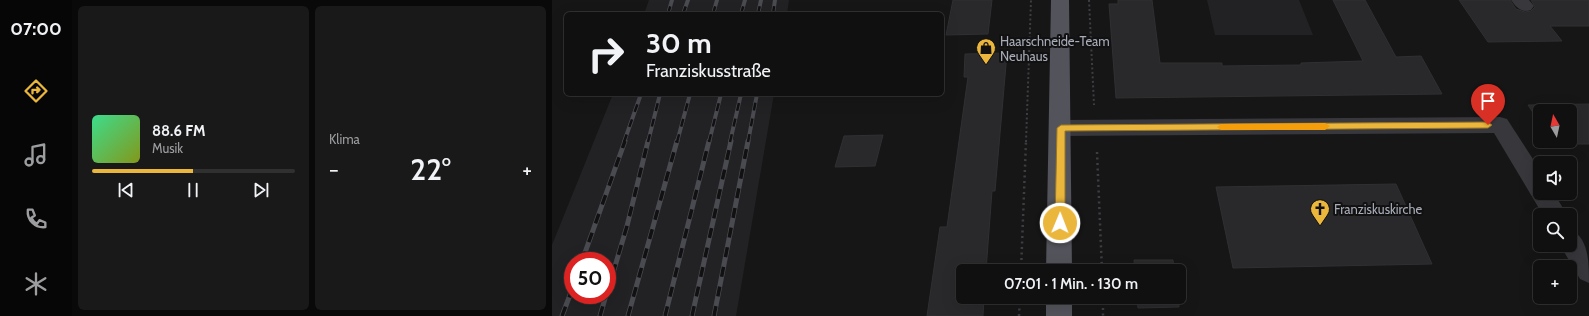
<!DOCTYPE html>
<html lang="de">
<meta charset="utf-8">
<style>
body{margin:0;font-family:Cabin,sans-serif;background:#19191a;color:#f1f3f6;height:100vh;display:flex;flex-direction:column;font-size:15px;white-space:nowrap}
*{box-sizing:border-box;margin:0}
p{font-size:13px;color:#9c9d9f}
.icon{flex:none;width:22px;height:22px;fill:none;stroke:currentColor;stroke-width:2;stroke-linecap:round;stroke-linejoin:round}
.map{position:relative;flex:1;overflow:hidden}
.sheet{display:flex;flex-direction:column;gap:6px;padding:6px;background:#090909;width:480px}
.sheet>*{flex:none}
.banner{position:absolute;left:12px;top:12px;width:380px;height:84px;border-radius:6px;box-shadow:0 4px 16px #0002,0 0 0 1px #303031;background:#101011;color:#f1f3f6;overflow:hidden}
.needle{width:26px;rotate:351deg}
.fabs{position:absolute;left:981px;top:104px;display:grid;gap:8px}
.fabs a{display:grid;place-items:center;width:44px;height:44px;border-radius:6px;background:#101011;box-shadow:0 4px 16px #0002,0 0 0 1px #303031;font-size:20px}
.speed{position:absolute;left:12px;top:252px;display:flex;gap:8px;font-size:20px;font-weight:700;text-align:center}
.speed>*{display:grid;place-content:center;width:52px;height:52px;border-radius:50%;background:#101011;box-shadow:0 4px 16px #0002,0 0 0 1px #303031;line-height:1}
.speed .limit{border:6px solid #d22;background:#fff;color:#111}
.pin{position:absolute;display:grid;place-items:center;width:34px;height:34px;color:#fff;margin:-41px -17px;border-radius:50% 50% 50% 0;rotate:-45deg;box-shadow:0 0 4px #0007}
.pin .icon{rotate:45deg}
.me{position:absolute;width:44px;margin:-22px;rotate:1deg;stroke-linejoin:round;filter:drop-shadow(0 0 3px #0008)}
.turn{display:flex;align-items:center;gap:14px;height:84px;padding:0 16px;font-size:18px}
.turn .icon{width:52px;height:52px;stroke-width:2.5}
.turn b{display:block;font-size:28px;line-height:34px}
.big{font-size:30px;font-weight:600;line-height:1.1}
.sheet .widget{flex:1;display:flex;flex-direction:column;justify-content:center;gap:6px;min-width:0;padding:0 14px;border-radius:6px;background:#19191a}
.song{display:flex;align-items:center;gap:12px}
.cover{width:48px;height:48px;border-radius:6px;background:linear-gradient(135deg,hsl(150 70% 55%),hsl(70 70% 35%))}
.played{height:4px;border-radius:2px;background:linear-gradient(90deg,#eab63b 50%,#303031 50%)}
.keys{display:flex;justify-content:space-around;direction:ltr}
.heat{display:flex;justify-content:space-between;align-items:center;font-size:22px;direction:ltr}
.sheet .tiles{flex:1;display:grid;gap:6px;grid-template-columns:repeat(2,1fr)}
.trip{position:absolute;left:404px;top:264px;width:230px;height:40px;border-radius:6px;background:#101011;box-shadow:0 4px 16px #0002,0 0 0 1px #303031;font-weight:600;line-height:40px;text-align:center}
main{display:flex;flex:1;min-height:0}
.tab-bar{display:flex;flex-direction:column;width:72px;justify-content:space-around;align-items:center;background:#060607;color:#9c9d9f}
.tab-bar .icon{width:28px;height:28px}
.tab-bar .on{color:#eab63b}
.tab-bar b{font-size:18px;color:#f1f3f6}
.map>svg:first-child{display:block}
.built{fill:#222224;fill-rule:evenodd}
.building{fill:#29292b;stroke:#303033}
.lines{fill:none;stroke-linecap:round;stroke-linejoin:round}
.path-far1{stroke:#3d3e43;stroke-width:2;stroke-dasharray:2 2.5;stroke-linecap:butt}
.path{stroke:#3d3e43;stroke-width:2.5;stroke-dasharray:2 3.5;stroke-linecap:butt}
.minor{fill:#37373c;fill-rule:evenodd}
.major{fill:#53545b;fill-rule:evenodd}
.rail-far1-casing{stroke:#4a4b51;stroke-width:4}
.rail-casing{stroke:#4a4b51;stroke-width:5}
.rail-far1{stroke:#111112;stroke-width:2.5;stroke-dasharray:8;stroke-linecap:butt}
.rail{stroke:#111112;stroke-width:3.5;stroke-dasharray:10;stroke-linecap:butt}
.route{fill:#eab63b;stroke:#987626}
.slow{fill:#f59e0b}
.labels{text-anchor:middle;stroke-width:4;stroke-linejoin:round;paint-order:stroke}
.poi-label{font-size:13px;fill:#a8acb7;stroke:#111112;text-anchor:start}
</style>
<main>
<nav class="tab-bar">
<b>07:00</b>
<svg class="icon on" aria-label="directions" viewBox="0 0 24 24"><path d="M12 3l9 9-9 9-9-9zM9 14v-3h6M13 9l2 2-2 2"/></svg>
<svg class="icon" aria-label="music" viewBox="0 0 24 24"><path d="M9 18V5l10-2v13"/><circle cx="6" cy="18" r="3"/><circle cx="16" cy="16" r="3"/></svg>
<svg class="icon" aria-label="phone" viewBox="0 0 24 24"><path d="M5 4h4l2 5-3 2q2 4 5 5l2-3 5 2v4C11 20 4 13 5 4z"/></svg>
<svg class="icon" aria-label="climate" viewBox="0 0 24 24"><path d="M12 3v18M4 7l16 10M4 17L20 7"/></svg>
</nav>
<section class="sheet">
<div class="tiles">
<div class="widget">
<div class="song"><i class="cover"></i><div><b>88.6 FM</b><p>Musik</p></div></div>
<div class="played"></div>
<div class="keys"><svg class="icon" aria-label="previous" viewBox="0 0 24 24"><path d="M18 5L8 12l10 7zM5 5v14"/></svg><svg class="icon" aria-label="pause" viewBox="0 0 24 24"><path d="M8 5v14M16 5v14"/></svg><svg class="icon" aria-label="next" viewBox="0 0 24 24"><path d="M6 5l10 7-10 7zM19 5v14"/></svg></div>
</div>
<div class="widget"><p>Klima</p>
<div class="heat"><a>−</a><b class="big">22°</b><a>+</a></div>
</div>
</div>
</section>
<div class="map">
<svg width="1037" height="316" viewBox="0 0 1037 316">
<rect width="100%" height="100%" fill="#161617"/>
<path class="built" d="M97,0h140l-2,14h-143z
M655,0h92l14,35h-98z
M61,94h161l-38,222h-184v-71zM21,261h34v34h-34z"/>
<path class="building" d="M401,0h39l-4,34 -42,1z
M566,0h34l8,63h62v3l79,-1v-2l62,-2 -30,-61h32l31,57 25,-1 21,38 -326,4 -7,-94h9z
M907,0h51l6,9 9,3 6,-1 4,-4 -4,-7h58v26h-39l12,15 -74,1z
M455,53l-12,138h-3l-6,80h-23v26h21l-1,19h-56l13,-89h7l21,-150h-4l1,-23z
M1037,104v40h-35l-2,-3h18v-30h-30v12l-12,-18z
M331,135l-8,31 -40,1 9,-31z
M844,184l36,80 -199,4 -17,-81z
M582,260h39l1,11h-39z
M585,297h41l1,10 -41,1z"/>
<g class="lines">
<path class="path-far1" d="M537,0l5,105
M474,142l5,-142"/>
<path class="path" d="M545,152l5,119
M469,271l5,-130
M551,297v19
M467,316l1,-19"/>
<path class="minor" d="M959,0h18l5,6 -3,4c-10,3 -14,-2 -20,-10z
M948,117l7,2 33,51v23h14l13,22h-24l-49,-82 -433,3 -7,-2 -4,-6 4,-6 7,-2z
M1018,229c19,9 19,33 19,54l-9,-4 -20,-34h10z"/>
<path class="major" d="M499,0h18l3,271h-26z
M494,297h26v19h-26z"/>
<defs>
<path id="rail-far1" d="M116,14l4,-14
M131,14l5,-14
M161,14l4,-14
M189,14l4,-14
M206,14l3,-14
M221,14l2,-14
M72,142l17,-48
M96,142l12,-48
M125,142l13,-48
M157,142l12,-48
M178,142l11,-48
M196,142l9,-48"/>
<path id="rail" d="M30,261l43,-120
M55,293l20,-67 21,-85
M10,316l11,-29
M48,316l6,-21
M76,316l49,-175
M113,316l44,-175
M140,316l39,-175
M162,316l34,-175"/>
</defs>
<use href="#rail-far1" class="rail-far1-casing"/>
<use href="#rail" class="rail-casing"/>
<use href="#rail-far1" class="rail-far1"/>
<use href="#rail" class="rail"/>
</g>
<path class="route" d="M936,122l4,3 -4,3 -423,3v92l-2,3 -3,2 -4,-2 -1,-3 2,-95 4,-3z"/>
<path class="slow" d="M773,123l5,3 -5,4h-104l-4,-3 4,-3z"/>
<defs>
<symbol id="shop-pin" viewBox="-11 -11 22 30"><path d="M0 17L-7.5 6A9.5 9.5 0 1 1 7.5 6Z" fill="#eab63b" stroke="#111112"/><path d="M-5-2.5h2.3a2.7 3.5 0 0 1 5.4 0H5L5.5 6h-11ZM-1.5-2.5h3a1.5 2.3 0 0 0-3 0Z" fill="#111"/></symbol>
<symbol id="church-pin" viewBox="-11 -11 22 30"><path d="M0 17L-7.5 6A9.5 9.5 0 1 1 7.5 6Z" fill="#eab63b" stroke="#111112"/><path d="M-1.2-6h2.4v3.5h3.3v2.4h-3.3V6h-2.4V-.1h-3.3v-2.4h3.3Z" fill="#111"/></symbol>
</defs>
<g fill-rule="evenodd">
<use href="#shop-pin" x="423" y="37" width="22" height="30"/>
<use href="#church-pin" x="757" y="198" width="22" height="30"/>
</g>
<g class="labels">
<g class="poi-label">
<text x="448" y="46">Haarschneide-Team<tspan x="448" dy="15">Neuhaus</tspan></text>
<text x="782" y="214">Franziskuskirche</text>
</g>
</g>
</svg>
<div class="fabs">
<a><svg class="needle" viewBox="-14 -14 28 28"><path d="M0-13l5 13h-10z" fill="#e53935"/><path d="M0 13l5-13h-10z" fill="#9c9d9f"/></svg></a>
<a><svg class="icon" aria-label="sound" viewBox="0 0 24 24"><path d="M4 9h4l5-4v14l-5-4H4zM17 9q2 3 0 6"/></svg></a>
<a><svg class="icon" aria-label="search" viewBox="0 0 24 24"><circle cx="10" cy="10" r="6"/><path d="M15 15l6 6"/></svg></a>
<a>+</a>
</div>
<div class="speed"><div class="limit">50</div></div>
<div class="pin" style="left:936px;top:125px;background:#d93025"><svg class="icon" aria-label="arrive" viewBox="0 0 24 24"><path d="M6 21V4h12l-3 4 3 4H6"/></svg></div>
<svg class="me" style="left:508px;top:223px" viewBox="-20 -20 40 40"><circle r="17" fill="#eab63b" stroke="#fff" stroke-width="3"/><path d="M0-11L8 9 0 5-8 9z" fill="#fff"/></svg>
<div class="trip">07:01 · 1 Min. · 130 m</div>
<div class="banner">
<div class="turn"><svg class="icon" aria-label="right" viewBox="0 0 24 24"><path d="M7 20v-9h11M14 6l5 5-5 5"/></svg><div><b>30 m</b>Franziskusstraße</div></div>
</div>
</div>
</main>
